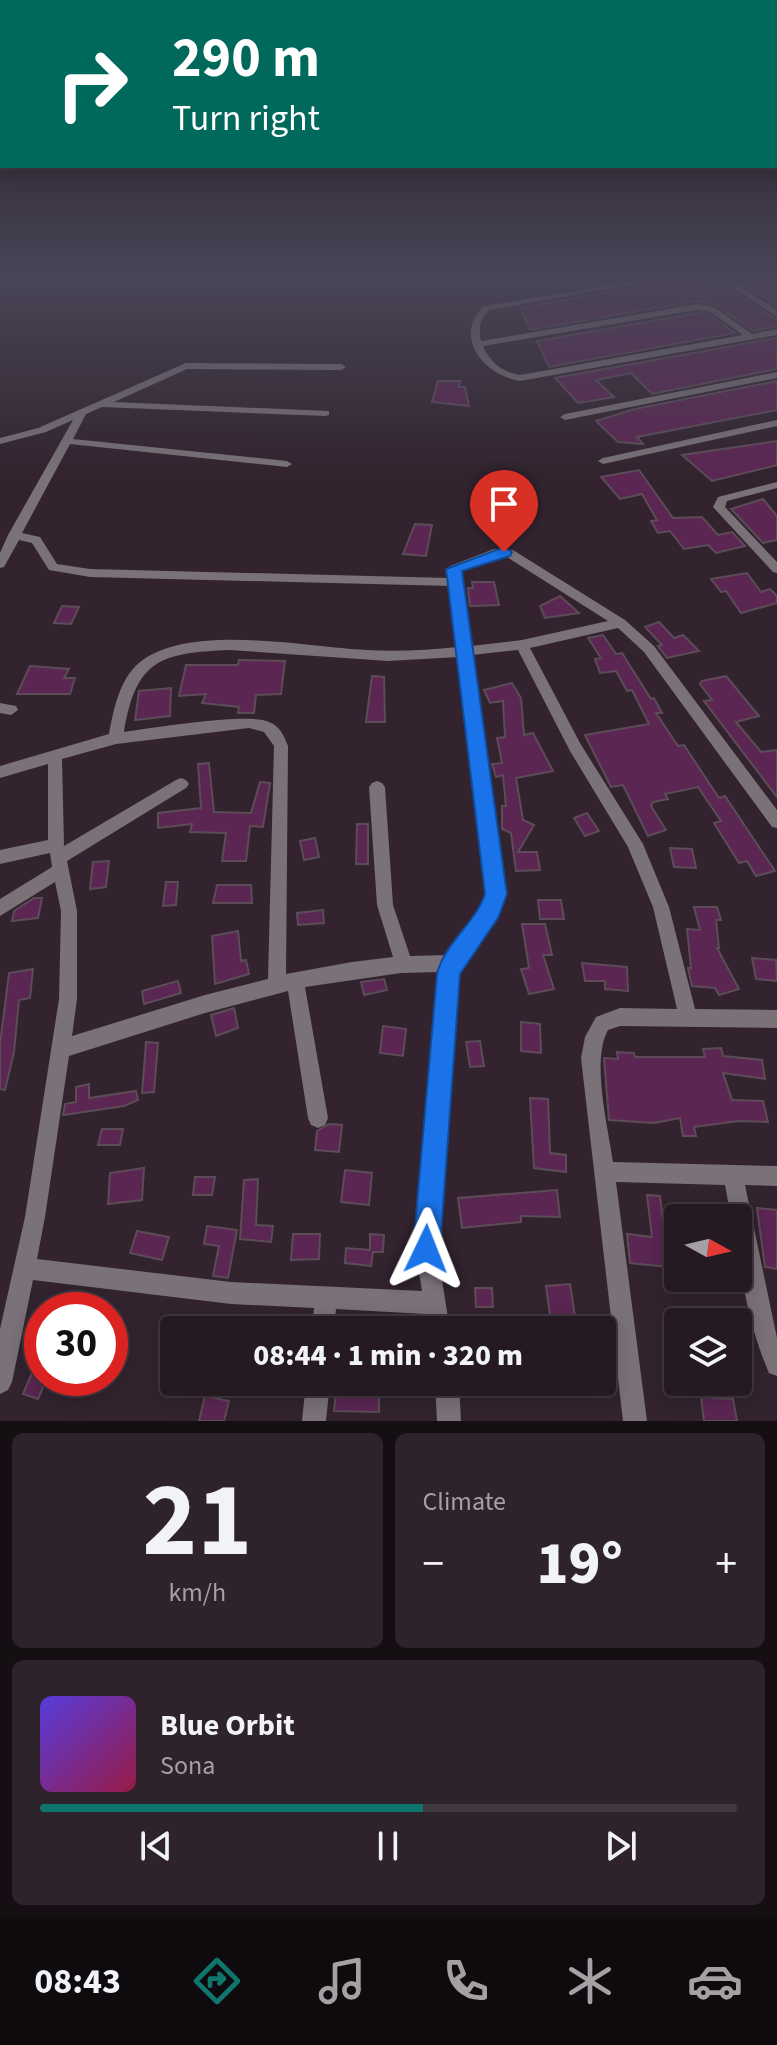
<!DOCTYPE html>
<meta charset="utf-8">
<style>
body{margin:0;font-family:"Source Sans 3",sans-serif;background:#2e232a;color:#f1f3f6;height:100vh;display:flex;flex-direction:column;font-size:30px;white-space:nowrap}
*{box-sizing:border-box;margin:0}
p{font-size:26px;color:#a4a1a5}
.icon{flex:none;width:44px;height:44px;fill:none;stroke:currentColor;stroke-width:2;stroke-linecap:round;stroke-linejoin:round}
.map{position:relative;height:1421px;overflow:hidden}
.details{display:flex;flex-direction:column;gap:12px;padding:12px;background:#150e13;flex:1}
.details>*{flex:none}
.guide{position:absolute;left:0px;top:0px;width:778px;height:168px;box-shadow:0 4px 20px #0003,0 0 0 2px #423840;background:#00695c;color:#fff;overflow:hidden}
.needle{width:52px;rotate:98deg}
.tools{position:absolute;left:664px;top:1204px;display:grid;gap:16px}
.tools a{display:grid;place-items:center;width:88px;height:88px;border-radius:8px;background:#261a22;box-shadow:0 4px 20px #0003,0 0 0 2px #423840;font-size:40px}
.speed{position:absolute;left:24px;top:1292px;display:flex;gap:16px;font-size:40px;font-weight:700;text-align:center}
.speed>*{display:grid;place-content:center;width:104px;height:104px;border-radius:50%;background:#261a22;box-shadow:0 4px 20px #0003,0 0 0 2px #423840;line-height:1}
.speed .limit{border:12px solid #d22;background:#fff;color:#111}
.pin{position:absolute;display:grid;place-items:center;width:68px;height:68px;color:#fff;margin:-82px -34px;border-radius:50% 50% 50% 0;rotate:-45deg;box-shadow:0 0 8px #0007}
.pin .icon{rotate:45deg}
.me{position:absolute;width:88px;margin:-44px;rotate:2deg;stroke-linejoin:round;filter:drop-shadow(0 0 6px #0008)}
.turn{display:flex;align-items:center;gap:28px;height:168px;padding:0 40px;font-size:36px}
.turn .icon{width:104px;height:104px;stroke-width:2.5}
.turn b{display:block;font-size:56px;line-height:68px}
.big{font-size:60px;font-weight:800;line-height:1.1}
.details .card{flex:1;display:flex;flex-direction:column;justify-content:center;gap:12px;min-width:0;padding:0 28px;border-radius:12px;background:#2e232a}
.details .dial{align-items:center;gap:0}
.dial b{font-size:104px;line-height:1}
.song{display:flex;align-items:center;gap:24px}
.cover{width:96px;height:96px;border-radius:12px;background:linear-gradient(135deg,hsl(250 70% 55%),hsl(340 70% 35%))}
.played{height:8px;border-radius:4px;background:linear-gradient(90deg,#0f766e 55%,#423840 55%)}
.keys{display:flex;justify-content:space-around;direction:ltr}
.heat{display:flex;justify-content:space-between;align-items:center;font-size:44px;direction:ltr}
.details .tiles{flex:1;display:grid;gap:12px;grid-template-columns:1fr 1fr}
.card:last-child{grid-column:span 2}
.trip{position:absolute;left:160px;top:1316px;width:456px;height:80px;border-radius:8px;background:#261a22;box-shadow:0 4px 20px #0003,0 0 0 2px #423840;font-weight:800;line-height:80px;text-align:center}
.tab-bar{display:flex;height:128px;justify-content:space-around;align-items:center;background:#0f0a0e;color:#a4a1a5}
.tab-bar .icon{width:56px;height:56px}
.tab-bar .on{color:#0f766e}
.tab-bar b{font-size:36px;color:#f1f3f6}
.map>svg:first-child{display:block}
.building{fill:#5b2652;stroke:#5c4c58;stroke-width:2}
.lines{fill:none;stroke-linecap:round;stroke-linejoin:round}
.street{fill:#7a7278;fill-rule:evenodd}
.route{fill:#1a73e8;stroke:#114b97;stroke-width:2}
</style>
<div class="map">
<svg width="777" height="1421" viewBox="0 0 777 1421">
<rect width="100%" height="100%" fill="#32232e"/>
<path class="building" d="M761,279l16,8v19l-35,-23z
M689,282l7,6 30,-2 51,34v6l-24,5 -37,-26 -20,-4 -166,29 -10,-22 117,-21z
M697,313l11,1 27,19 -186,34 -12,-26z
M777,338v31l-125,25 -21,-21 -35,7 18,17 -36,6 -23,-25z
M438,381h22l-1,6h6l4,19 -37,-4z
M777,381v29l-140,27 6,7 -25,-2 -22,-21 39,-12z
M777,441v24l-65,16 -30,-26z
M639,470l34,48 29,-1 16,18 14,-3 13,14 -29,7 -8,-8 -24,4 -14,-18 -12,2 -7,-12 6,-1 -15,-26 -22,5 -19,-22z
M763,499l14,17v24l-14,3 -32,-34z
M415,524l17,1 -6,31 -23,-2z
M747,573l14,19 9,-3 7,7v7l-36,10 -15,-22 -5,1 -10,-13z
M472,582h22l5,23 -29,1 -2,-18h5z
M560,596l19,17 -34,5 -5,-12z
M62,606l17,1 -8,17 -17,-1z
M659,622l15,16 9,-3 16,16 -32,7 -9,-12 4,-1 -17,-18z
M603,635l13,19 6,-1 29,46 3,-1 8,15h-6l22,33 6,-1 35,53 6,-2 50,75 -19,5 -9,-15 -8,2 -25,-40 7,-2 -23,-34 -33,7 3,5 -15,3 -2,4 15,24 -18,6 -25,-51 -12,2 -26,-52 64,-11 -17,-34 -5,1 -11,-20 -16,2 -5,-14 6,-1 -13,-20z
M239,660l46,1 -4,33 -25,1 -2,18h-16l1,-6 -37,-4 4,-9 -27,2 7,-31h52z
M30,666l39,3 -5,9h11l-5,16h-53z
M372,676l12,1 1,45h-19z
M726,676l33,40 -23,6 25,30 16,-2v47l-73,-96 8,-1 -12,-16 2,-3z
M512,683l9,15 3,37 9,-2 20,38 -37,7 7,42 11,5 -16,27h19l3,18 -24,1 -5,-38 -9,-4v-23h4l-3,-31 -7,2 -4,-13 10,-1 -5,-25 8,-1 -2,-36 -13,2 -6,-13z
M171,688l-1,28 -35,4 4,-29z
M209,763l5,49 37,1 9,-31 10,1 -7,44 -13,-1 -4,35h-24l4,-28 -36,-1 2,-8 -34,4v-15l43,-5 -3,-44z
M587,813l12,18 -14,5 -11,-18z
M357,824h11v40h-12z
M315,838l4,19 -15,3 -4,-19z
M670,848l22,1 4,19 -22,-1z
M109,861l-3,26 -16,2 3,-27z
M166,882h12l-2,23 -13,1z
M217,885h34l1,18h-39z
M34,898h8l-4,20 -26,3 2,-10z
M538,900h23l3,19h-24z
M694,907h23l4,13h-5l3,28h-2l22,41 -20,6 -4,-7 -23,-2 -4,-18h3l-4,-39 13,1z
M323,910l1,13 -26,2 -1,-12z
M522,924h23l7,31h-9l11,34 -25,5 -8,-25 8,-1z
M238,931l3,30 5,-1 3,14 -34,10 -3,-48z
M752,958l24,2 1,21 -21,-2z
M582,963l45,4 1,24 -23,-2v-8h-20z
M33,969l-3,29 -11,2 -5,52 -9,38 -5,-1v-45l9,-71z
M384,979l3,11 -23,5 -3,-13z
M178,981l3,12 -37,11 -2,-13z
M234,1008l4,20 -22,8 -5,-21z
M521,1022l19,2 1,29 -20,-2z
M383,1026l23,3 -3,27 -23,-3z
M480,1041l4,25 -14,1 -4,-25z
M146,1042l12,1 -4,49 -12,1z
M721,1048l2,8 39,4 3,19 -42,-6 9,27 31,1 5,21 -30,-1 -44,6 2,9h-13l-3,-18 -26,5 -45,-3 -5,-62 14,1 -1,-7 17,1 1,4h70l-2,-8z
M89,1084v14l47,-7 2,9 -14,6 -61,9 2,-11 11,-2v-15z
M530,1098l18,1 2,54 16,2v17l-32,-4z
M329,1124l13,1 -3,27 -24,-2 2,-19z
M102,1129h21l-3,16h-22z
M144,1168l-2,32 -34,4 2,-31z
M345,1170l27,3 -3,32 -28,-3z
M195,1177h20l-3,18h-19z
M258,1179l-2,46 17,1 -2,16 -31,-3 4,-59z
M557,1190l3,27 -39,-1v6l-59,6 -4,-30z
M647,1195l13,1 8,71 -38,-4 -3,-29 25,3z
M757,1208l20,2v59l-12,-2z
M207,1226l30,4 -9,48 -15,-2 6,-30 -15,-2z
M137,1231l32,6 -7,23 -32,-7z
M293,1234h27l-1,25 -28,1z
M370,1234l14,1 -1,17h-10l-2,14 -26,-3 1,-15 24,2z
M570,1284l7,45 -25,1 -6,-44z
M475,1288h17l1,19h-17z
M178,1315l43,9 -1,6h-47z
M32,1373l15,5 -9,21 -15,-5z
M337,1384l42,3v25l-45,-1z
M205,1396l24,5 -5,20h-25z
M701,1397l32,2 4,22h-33z"/>
<g class="lines">
<path class="street" d="M649,279h16l-175,31c-10,9 -12,18 -9,31l216,-37 17,3 38,27 25,-5v6l-257,46c-36,-6 -68,-44 -36,-75zM697,310l12,1 34,24 -223,40c-18,-3 -30,-13 -37,-29z
M721,279h9l47,31v7z
M186,363l155,1 5,3 -5,3 -154,-1 -73,33 215,9v4l-4,1 -223,-9 -16,7 -13,25 214,22 5,3 -5,3 -217,-23 -48,89 18,4 17,27 33,5 359,9 1,-12 44,-17 19,1 112,70 29,26 123,164v18l-5,-1 -128,-175 -26,-24 -88,20 50,95 63,101 26,63 26,102 82,1v18l-157,-2 -12,4c-17,30 0,97 5,132l164,4v20l-32,-1 32,153v38l-8,-3c-21,-49 -31,-102 -31,-155h-7l-6,-33 -109,-3 31,239h-24l-42,-363 4,-21 11,-20 24,-9 57,1 -24,-102 -25,-60 -58,-96 -52,-101 -46,5 32,239 -7,22 -38,50 -4,28 -18,255 13,81h-22l-3,-16 -89,-5 -2,21h-22l2,-22 -83,-4 -198,-24 -21,102 -4,8 -8,4v-65l25,-112 34,-218 2,-88 -6,-29 -55,34v-17l52,-32 -2,-14 -50,11v-14l48,-10v-76l-48,14v-12l109,-32c5,-26 11,-59 35,-75 53,-35 161,-12 222,-9 31,2 61,0 92,-3l-8,-61 -360,-9 -41,-7 -17,-27 -13,-3 -15,27 -4,1v-15l8,-18 65,-115 -27,12 -46,12v-6l38,-10zM495,557h12l101,64 -86,19 -51,6 -11,-75zM229,650l159,11 71,-4 29,237 -4,13 -37,48 -37,1 -17,-51 -8,-118 -3,-4 -5,-2 -5,2 -3,4 8,118 16,52 -41,5 -66,12 2,-228c-4,-10 -8,-20 -19,-24 -21,-10 -116,6 -145,10 12,-73 37,-79 105,-82zM249,728l15,4 10,14 -6,233 -63,16 -133,41 5,-37v-88l-10,-50 119,-73 3,-4 -3,-4 -5,-2 -5,2 -112,66 -2,-87 54,-15zM441,972l-26,277 7,42 -191,-9 -194,-23 8,-42 24,-161 136,-43 83,-22 20,127 3,7 7,3 7,-3 3,-7 -23,-131 96,-14z
M777,372v6l-212,42 -5,-3 5,-3z
M777,420v6l-174,38 -5,-3 5,-3z
M777,482v6l-50,13 -2,6 52,55v11l-4,-1 -60,-65 5,-10z
M0,703l16,3 2,4 -7,5 -11,-2z
M306,1382h24l-4,39h-24z
M435,1382h24l2,39h-24z"/>
</g>
<linearGradient id="sky" x2="0" y2="1"><stop stop-color="#1c1319"/><stop offset="0.58" stop-color="#494557"/><stop offset="1" stop-color="#494557" stop-opacity="0"/></linearGradient>
<rect width="777" height="477" fill="url(#sky)"/>
<path class="route" d="M504,547l8,5 -2,4 -48,15 45,323 -9,24 -38,56 -20,275 -4,9 -10,4 -9,-4 -4,-9 24,-275c8,-32 38,-50 48,-80l-39,-325z"/>
</svg>
<div class="tools">
<a><svg class="needle" viewBox="-14 -14 28 28"><path d="M0-13l5 13h-10z" fill="#e53935"/><path d="M0 13l5-13h-10z" fill="#a4a1a5"/></svg></a>
<a><svg class="icon" aria-label="layers" viewBox="0 0 24 24"><path d="M12 4l9 5-9 5-9-5zM3 14l9 5 9-5"/></svg></a>
</div>
<div class="speed"><div class="limit">30</div></div>
<div class="pin" style="left:504px;top:552px;background:#d93025"><svg class="icon" aria-label="arrive" viewBox="0 0 24 24"><path d="M6 21V4h12l-3 4 3 4H6"/></svg></div>
<svg class="me" style="left:426px;top:1249px" viewBox="-20 -20 40 40"><path d="M0-17L14 15 0 8-14 15z" fill="#1a73e8" stroke="#fff" stroke-width="4"/></svg>
<div class="trip">08:44 · 1 min · 320 m</div>
<div class="guide">
<div class="turn"><svg class="icon" aria-label="right" viewBox="0 0 24 24"><path d="M7 20v-9h11M14 6l5 5-5 5"/></svg><div><b>290 m</b>Turn right</div></div>
</div>
</div>
<section class="details">
<div class="tiles">
<div class="card dial"><b>21</b><p>km/h</p></div>
<div class="card"><p>Climate</p>
<div class="heat"><a>−</a><b class="big">19°</b><a>+</a></div>
</div>
<div class="card">
<div class="song"><i class="cover"></i><div><b>Blue Orbit</b><p>Sona</p></div></div>
<div class="played"></div>
<div class="keys"><svg class="icon" aria-label="previous" viewBox="0 0 24 24"><path d="M18 5L8 12l10 7zM5 5v14"/></svg><svg class="icon" aria-label="pause" viewBox="0 0 24 24"><path d="M8 5v14M16 5v14"/></svg><svg class="icon" aria-label="next" viewBox="0 0 24 24"><path d="M6 5l10 7-10 7zM19 5v14"/></svg></div>
</div>
</div>
</section>
<nav class="tab-bar">
<b>08:43</b>
<svg class="icon on" aria-label="directions" viewBox="0 0 24 24"><path d="M12 3l9 9-9 9-9-9zM9 14v-3h6M13 9l2 2-2 2"/></svg>
<svg class="icon" aria-label="music" viewBox="0 0 24 24"><path d="M9 18V5l10-2v13"/><circle cx="6" cy="18" r="3"/><circle cx="16" cy="16" r="3"/></svg>
<svg class="icon" aria-label="phone" viewBox="0 0 24 24"><path d="M5 4h4l2 5-3 2q2 4 5 5l2-3 5 2v4C11 20 4 13 5 4z"/></svg>
<svg class="icon" aria-label="climate" viewBox="0 0 24 24"><path d="M12 3v18M4 7l16 10M4 17L20 7"/></svg>
<svg class="icon" aria-label="car" viewBox="0 0 24 24"><path d="M5 17H2v-5l4-1 3-4h7l3 4 3 1v5h-3M9 17h6M6 11h13"/><circle cx="7" cy="17" r="2"/><circle cx="17" cy="17" r="2"/></svg>
</nav>
